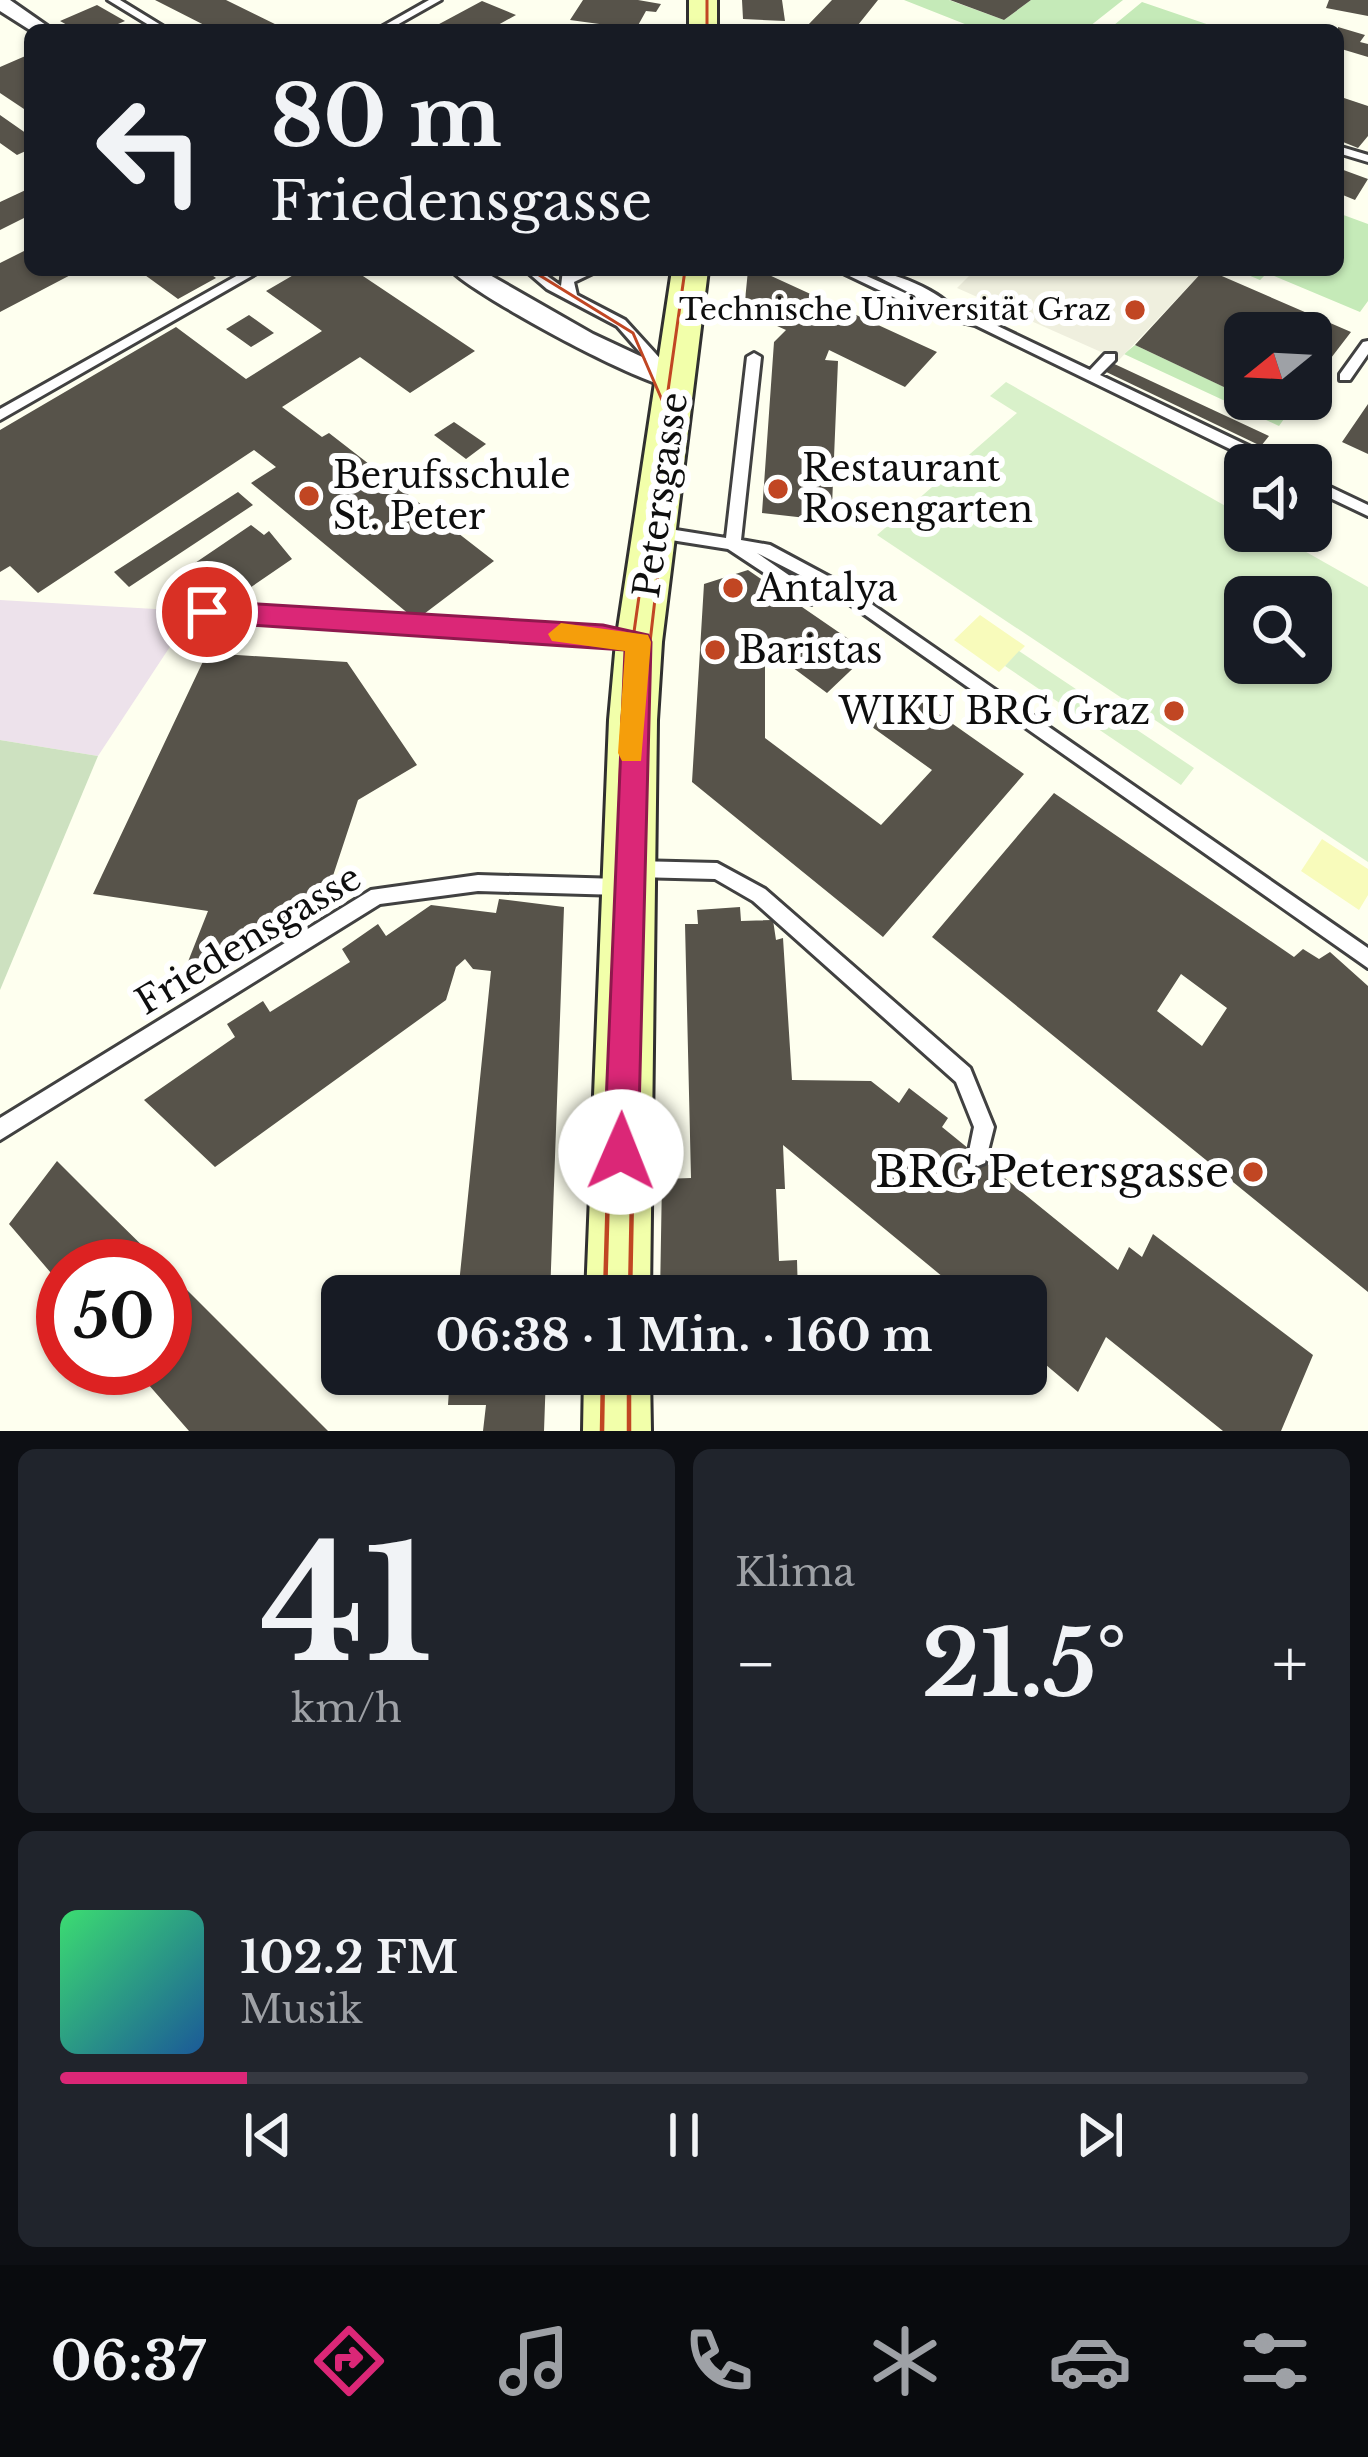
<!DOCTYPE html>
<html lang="de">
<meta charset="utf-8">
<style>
body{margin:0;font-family:"Libre Baskerville",serif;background:#20242c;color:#f1f3f6;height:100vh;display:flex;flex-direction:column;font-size:45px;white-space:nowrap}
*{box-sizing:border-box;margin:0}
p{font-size:39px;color:#9ea1a6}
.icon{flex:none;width:66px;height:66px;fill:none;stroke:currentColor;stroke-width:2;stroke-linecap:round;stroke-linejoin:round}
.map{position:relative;height:1431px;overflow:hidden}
.sheet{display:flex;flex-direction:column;gap:18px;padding:18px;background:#0d0f14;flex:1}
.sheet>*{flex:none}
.hud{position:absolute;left:24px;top:24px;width:1320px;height:252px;border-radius:18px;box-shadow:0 3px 9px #0004;background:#171b24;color:#f1f3f6;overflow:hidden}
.needle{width:78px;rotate:252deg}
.tools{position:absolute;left:1224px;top:312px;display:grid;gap:24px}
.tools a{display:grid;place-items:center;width:108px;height:108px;border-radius:18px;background:#171b24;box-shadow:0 3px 9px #0004;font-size:60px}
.speed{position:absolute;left:36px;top:1239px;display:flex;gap:24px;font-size:60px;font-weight:700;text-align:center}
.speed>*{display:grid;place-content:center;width:156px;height:156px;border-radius:50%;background:#171b24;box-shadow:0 3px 9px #0004;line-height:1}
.speed .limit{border:18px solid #d22;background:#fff;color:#111}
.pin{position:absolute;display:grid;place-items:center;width:102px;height:102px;color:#fff;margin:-51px;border:6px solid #fff;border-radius:50%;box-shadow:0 3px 12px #0007}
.me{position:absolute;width:132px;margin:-66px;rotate:1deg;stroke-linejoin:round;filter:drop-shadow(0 0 9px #0008)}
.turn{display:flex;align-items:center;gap:42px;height:252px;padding:0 48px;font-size:54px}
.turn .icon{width:156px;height:156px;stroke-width:2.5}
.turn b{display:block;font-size:84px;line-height:102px}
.big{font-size:90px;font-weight:700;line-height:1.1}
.sheet .tile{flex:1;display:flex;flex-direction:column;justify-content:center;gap:18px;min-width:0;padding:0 42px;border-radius:18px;background:#20242c}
.sheet .dial{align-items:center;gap:0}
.dial b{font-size:156px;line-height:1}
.song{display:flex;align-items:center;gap:36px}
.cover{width:144px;height:144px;border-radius:18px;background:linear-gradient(135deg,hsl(140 70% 55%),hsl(210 70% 35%))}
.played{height:12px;border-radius:6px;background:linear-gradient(90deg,#db2777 15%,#363941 15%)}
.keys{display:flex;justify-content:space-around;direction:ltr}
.heat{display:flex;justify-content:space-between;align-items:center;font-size:66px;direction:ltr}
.sheet .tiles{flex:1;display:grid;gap:18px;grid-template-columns:1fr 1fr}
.tile:last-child{grid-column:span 2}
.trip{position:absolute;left:321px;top:1275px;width:726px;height:120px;border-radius:18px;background:#171b24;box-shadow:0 3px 9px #0004;font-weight:700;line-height:120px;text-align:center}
.tabs{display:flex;height:192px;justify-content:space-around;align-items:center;background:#090b0e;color:#9ea1a6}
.tabs .icon{width:84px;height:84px}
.tabs .selected{color:#db2777}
.tabs b{font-size:54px;color:#f1f3f6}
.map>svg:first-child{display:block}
.industrial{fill:#ede2eb}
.green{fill:#c5eab8}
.sand{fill:#f8fbbb}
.cemetery{fill:#cde1c0}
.pitch{fill:#d9f1ca;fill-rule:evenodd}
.plaza{fill:#efefde}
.building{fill:#57534a;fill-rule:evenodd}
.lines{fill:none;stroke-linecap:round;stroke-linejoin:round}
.service-casing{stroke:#414141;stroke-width:6}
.minor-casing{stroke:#414141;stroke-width:6}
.secondary-casing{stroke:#303030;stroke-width:6}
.service{fill:#fff;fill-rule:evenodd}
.minor{fill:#fff;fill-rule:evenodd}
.secondary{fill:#f2ffaa;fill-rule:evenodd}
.tram-far1{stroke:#c14623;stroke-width:3}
.tram{stroke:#c14623;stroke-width:4.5}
.route{fill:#db2777;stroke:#8e194d;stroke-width:3}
.slow{fill:#f59e0b}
.poi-dot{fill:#c14623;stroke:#fff;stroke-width:4.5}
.labels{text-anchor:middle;stroke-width:12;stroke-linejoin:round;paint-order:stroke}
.far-poi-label{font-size:30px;fill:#0e0e0e;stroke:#fff;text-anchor:end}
.poi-label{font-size:36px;fill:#0e0e0e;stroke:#fff;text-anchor:start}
.street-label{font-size:36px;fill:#0e0e0e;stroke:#fff}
.near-poi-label{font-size:42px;fill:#0e0e0e;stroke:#fff;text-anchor:end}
</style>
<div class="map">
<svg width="1368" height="1431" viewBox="0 0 1368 1431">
<rect width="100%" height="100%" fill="#feffef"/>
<path class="industrial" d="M0,600l207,12 -30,24 -79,120 -98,-16z"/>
<path class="green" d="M904,0h45l55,20 27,-20h92l-38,30h-105z
M1142,2l82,28h-75l-13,-5 -28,5z
M1338,213l30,11v77l-8,11 -93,-39 -7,7 -24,-10h102z
M1135,345l151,71 -7,10 -155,-72z"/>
<path class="sand" d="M980,615l45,31 -26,26 -45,-32z
M1322,839l46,30v26l-9,15 -58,-39z"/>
<path class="cemetery" d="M0,740l98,16 -98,234z"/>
<path class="pitch" d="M1006,382l239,135v14h24l99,56v275l-491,-327 140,-122 -27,-17zM1311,597v66h-66v-66z
M1019,651l175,117 -13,17 -176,-119z"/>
<path class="plaza" d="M975,270h229l-85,90 -162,-72z"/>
<path class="building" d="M155,0h71l61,30h-73z
M583,0h55l23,4 -5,8 -10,-1 -10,18 -66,-9z
M742,0h40l3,21 -42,-2z
M832,0h46l-24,30 -46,-5z
M950,0h81l-27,20z
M1329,0h39v16l-42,-8z
M482,1l34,14 -27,15h-61z
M97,5l28,16 -21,9h-28l-16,-9z
M1338,27l27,8 -5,7 8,2v13l-30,-9z
M30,54v59l-30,-20v-26z
M1338,96l30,10v30l-10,12 -20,-8z
M0,115l30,21v13l-13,6 -17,-12z
M1338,168l30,11 -13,21 -17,-7z
M30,188v27l-30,15v-28z
M30,248v22h50l-80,42v-49z
M138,270h67l11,8 -38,21z
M302,270h52l121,81 -65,42 -50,-36 -78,50 40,30 7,-4 165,128 -78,59 -165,-137 25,-16 -22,-17 -216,143 -28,-27 -10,6v-142l176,-103 70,52 76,-48 -56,-40z
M748,270h10l179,82 -32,35 -76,-37 -4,10 13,1 -6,145h-15l-2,13 -53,-6 12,-171 12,-12 -42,-19z
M1204,270h4l143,62 -40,52v-51h-66v64l-110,-52z
M249,315l25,18 -23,14 -25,-18z
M1108,361l161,75 -8,10 -161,-77z
M1250,399h49l-13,17z
M1368,404v50l-26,-12z
M454,422l32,22 -20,15 -32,-24z
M238,492l15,13 -124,82 -15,-15z
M251,525l13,10 5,-4 23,28 -57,39 -40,-35z
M748,570l121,83 -42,40 -62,-46v91l116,87 51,-55 -60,-43 34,-36 118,83 -141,163 -191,-155 12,-198z
M207,653l140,9 70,103 -59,35 -33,100 -149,92 32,-81 -115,-17z
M1054,793l240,164 9,-8 16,10 11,-7 38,34v306l-436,-355zM1181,974l46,34 -25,38 -45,-35z
M499,899l65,8 -14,389h-159l2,-12h66l32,-313 -18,-2 -8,-10 -9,8 -10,33 -231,167 -71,-67 91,-63 -8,-13 36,-23 7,11 80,-50 -8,-13 36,-25 8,12 45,-31 65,8z
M740,907l1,14 32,-1 3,20 7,-2 9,142 79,1 28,22 10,-15 39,30 -6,9 176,143 11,-23 13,10 11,-23 160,121 -32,76h-58l-117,-94 -28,55 -52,-44v-52h-60l-183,-151 2,44h-9l3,72 18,-1 1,36h-138l2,-117 29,-1 -6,-254h13l-1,-14z
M57,1161l48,48 58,57h-100v21l-54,-63z
M165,1268l163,163h-139l-55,-63h31z
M450,1374h96l-2,57h-61l3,-26h-38z"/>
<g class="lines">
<defs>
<path id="service" d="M108,0h12l49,30h-12z
M429,0h12l-53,30h-12z
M1338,146l30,9v7l-30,-9z
M247,270h15l-262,150v-11z
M525,270h14l22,16 2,-16h12v3l24,-3 -25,12 3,13 48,25 51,56v6h-10l-49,-56 -70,-37z
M837,270h16l88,39 -76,-39c25,0 79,22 90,42l28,7 107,51 15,-16h10v6l-15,15 180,86 2,4h-19l-288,-140 -46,-11z
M1368,341v13l-18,26h-10v-6l23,-32z
M754,353l7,4 -20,183 29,5 71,38 527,365v20l-537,-377 -74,-38 59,41 3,4 -8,6 -83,-55 -76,-12 -2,-4 7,-6 69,11 21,-181z
M1311,478l57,27v11l-57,-27z
M207,606l396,24 35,6 8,6 -8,6 -35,-6 -393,-24 -23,16h-12l-2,-4 2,-4z
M635,861l82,2 48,26 205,179 24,59 -9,36 -7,3 -7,-3 -3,-7 6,-29 -18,-45 -203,-181 -38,-22 -80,-2 -6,-2 -3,-6 3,-6z
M478,875l142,4 6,2 3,6 -3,6 -6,2 -142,-4 -98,13 -380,236v-22l371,-228z"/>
<path id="minor" d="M0,0h10l43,30h-23l-30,-19z
M451,270h30l112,64 92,43 4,6 -4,6c-25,8 -213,-95 -234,-119z"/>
<path id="secondary" d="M689,0h28v30h-28z
M672,270h36l-46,372 -5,78 -7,576h-64l23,-576 7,-78z
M584,1374h66l1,57h-68z"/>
</defs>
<use href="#service" class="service-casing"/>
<use href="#minor" class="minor-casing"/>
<use href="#secondary" class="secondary-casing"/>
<use href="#service" class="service"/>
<use href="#minor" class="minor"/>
<use href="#secondary" class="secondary"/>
<path class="tram-far1" d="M707,0v30
M531,270l102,63 29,67
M615,947l7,-230 63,-447
M637,947l4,-227 17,-147"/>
<path class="tram" d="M605,1296l10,-352
M630,1296l7,-352
M629,1374v57
M602,1431l1,-57"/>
</g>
<path class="route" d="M207,601l396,24 45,10 3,7 -13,510 -5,12 -12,5 -12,-5 -5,-12 21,-502 -418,-28 -13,-10z"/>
<path class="slow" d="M561,623l87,12 3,7 -10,119h-19l-4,-8 7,-102 -73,-10 -4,-7z"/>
<g class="poi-dot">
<circle cx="1135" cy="310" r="12"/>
<circle cx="778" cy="489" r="12"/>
<circle cx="309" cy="496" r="12"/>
<circle cx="733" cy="588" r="12"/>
<circle cx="715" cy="650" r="12"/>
<circle cx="1174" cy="711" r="12"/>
<circle cx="1253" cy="1172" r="12"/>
</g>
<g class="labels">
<g class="far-poi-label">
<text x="1111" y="320">Technische Universität Graz</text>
</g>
<g class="poi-label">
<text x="802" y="481">Restaurant<tspan x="802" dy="41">Rosengarten</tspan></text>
<text x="333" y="488">Berufsschule<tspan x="333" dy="41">St. Peter</tspan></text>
<text x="757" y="601">Antalya</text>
<text x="739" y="663">Baristas</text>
<text x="1150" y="724" text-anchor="end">WIKU BRG Graz</text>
</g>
<g class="street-label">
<text transform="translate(660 495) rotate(-82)" y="13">Petersgasse</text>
<text transform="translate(248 939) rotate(-31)" y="13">Friedensgasse</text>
</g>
<g class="near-poi-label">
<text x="1229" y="1187">BRG Petersgasse</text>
</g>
</g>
</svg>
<div class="tools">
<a><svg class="needle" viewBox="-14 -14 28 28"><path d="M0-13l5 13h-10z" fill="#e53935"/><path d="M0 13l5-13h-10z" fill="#9ea1a6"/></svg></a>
<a><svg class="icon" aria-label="sound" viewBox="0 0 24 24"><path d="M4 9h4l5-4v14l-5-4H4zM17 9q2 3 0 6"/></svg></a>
<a><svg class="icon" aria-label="search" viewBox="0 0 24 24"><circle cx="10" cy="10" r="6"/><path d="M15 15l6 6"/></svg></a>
</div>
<div class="speed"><div class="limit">50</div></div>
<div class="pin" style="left:207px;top:612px;background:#d93025"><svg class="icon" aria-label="arrive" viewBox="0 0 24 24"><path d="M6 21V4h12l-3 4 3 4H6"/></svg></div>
<svg class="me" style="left:621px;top:1152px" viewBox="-20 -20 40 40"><circle r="19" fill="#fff"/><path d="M0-13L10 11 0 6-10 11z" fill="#db2777"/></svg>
<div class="trip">06:38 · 1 Min. · 160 m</div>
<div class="hud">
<div class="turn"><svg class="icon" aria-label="left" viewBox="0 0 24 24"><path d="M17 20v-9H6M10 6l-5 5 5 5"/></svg><div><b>80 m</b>Friedensgasse</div></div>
</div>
</div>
<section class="sheet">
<div class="tiles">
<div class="tile dial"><b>41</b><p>km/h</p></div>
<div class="tile"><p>Klima</p>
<div class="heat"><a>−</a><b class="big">21.5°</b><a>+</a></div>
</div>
<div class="tile">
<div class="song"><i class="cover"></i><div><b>102.2 FM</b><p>Musik</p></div></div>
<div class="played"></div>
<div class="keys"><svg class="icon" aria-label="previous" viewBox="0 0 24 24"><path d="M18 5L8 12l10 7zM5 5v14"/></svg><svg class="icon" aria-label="pause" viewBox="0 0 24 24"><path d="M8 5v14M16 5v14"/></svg><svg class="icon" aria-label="next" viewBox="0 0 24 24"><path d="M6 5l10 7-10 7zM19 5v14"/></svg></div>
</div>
</div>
</section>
<nav class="tabs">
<b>06:37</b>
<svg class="icon selected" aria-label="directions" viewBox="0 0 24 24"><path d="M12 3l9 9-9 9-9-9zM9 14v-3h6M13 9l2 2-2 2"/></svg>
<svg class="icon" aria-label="music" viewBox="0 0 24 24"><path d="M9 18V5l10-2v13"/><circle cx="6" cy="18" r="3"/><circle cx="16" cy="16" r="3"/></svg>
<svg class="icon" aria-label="phone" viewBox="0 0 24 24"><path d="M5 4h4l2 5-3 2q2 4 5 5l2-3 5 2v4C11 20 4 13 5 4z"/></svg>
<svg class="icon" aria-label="climate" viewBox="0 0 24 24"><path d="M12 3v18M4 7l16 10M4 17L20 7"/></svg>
<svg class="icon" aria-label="car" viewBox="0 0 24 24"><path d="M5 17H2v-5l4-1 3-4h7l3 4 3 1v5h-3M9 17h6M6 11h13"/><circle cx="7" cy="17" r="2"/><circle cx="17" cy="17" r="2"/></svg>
<svg class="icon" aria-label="filters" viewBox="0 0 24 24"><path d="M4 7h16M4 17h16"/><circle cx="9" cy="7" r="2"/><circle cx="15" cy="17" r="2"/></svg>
</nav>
